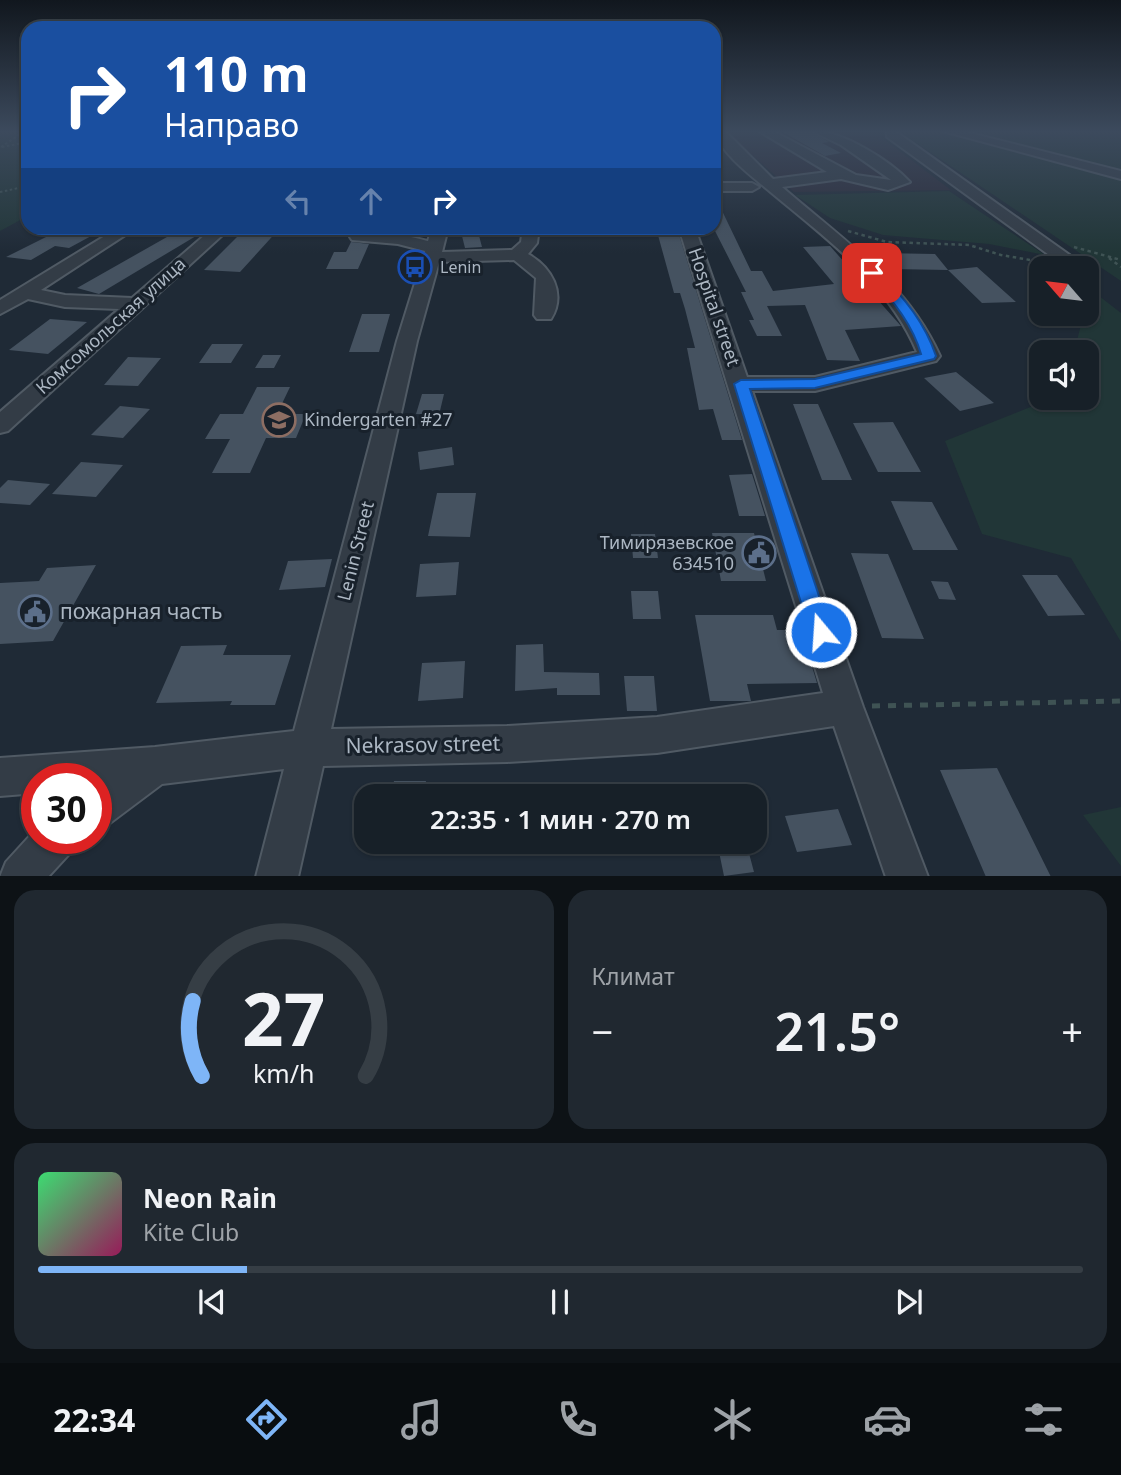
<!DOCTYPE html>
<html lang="ru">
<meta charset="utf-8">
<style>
body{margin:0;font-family:"Noto Sans",sans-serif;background:#202830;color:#f1f3f6;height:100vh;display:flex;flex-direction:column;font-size:26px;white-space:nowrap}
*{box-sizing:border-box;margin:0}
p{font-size:23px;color:#9ea3a8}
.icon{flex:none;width:38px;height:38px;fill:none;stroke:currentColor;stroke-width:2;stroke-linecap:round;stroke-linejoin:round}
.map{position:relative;height:876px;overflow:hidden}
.details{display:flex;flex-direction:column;gap:14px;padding:14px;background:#0d1216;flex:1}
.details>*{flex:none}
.top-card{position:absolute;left:21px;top:21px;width:700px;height:214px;border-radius:21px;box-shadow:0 2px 5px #0004,0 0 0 2px #363e45;background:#1a4fa0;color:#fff;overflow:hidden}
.needle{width:46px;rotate:298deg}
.controls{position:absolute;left:1029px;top:256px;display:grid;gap:14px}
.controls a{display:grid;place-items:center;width:70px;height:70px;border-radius:14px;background:#172028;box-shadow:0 2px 5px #0004,0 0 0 2px #363e45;font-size:35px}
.speed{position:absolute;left:21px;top:763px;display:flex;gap:14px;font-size:35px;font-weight:700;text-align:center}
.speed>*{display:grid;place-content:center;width:91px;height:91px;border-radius:50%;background:#172028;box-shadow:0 2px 5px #0004,0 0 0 2px #363e45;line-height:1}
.speed .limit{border:10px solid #d22;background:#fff;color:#111}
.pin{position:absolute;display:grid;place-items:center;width:60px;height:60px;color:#fff;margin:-30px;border-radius:14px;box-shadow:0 4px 10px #0006}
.me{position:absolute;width:77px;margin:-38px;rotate:342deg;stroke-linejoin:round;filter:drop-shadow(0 0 5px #0008)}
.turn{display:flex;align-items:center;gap:24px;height:147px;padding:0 28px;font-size:32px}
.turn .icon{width:91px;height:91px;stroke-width:2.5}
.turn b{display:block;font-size:49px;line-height:60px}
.lanes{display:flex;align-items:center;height:66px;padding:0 28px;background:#0003;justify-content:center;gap:35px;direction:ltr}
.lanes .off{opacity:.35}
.big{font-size:52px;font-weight:600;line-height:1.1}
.details .widget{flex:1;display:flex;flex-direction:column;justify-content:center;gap:10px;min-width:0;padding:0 24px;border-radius:21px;background:#202830}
.details .dial{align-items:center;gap:0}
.dial svg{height:182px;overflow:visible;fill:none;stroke:#363e45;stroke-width:7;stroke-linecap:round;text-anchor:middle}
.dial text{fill:#f1f3f6;stroke:none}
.song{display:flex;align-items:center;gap:21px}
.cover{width:84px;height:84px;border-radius:10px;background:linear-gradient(135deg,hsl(140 70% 55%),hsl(330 70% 35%))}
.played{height:7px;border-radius:4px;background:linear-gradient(90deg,#7eb5f7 20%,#363e45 20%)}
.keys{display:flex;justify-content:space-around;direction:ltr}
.heat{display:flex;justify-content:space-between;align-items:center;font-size:38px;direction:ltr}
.details .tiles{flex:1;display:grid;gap:14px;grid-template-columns:1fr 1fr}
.widget:last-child{grid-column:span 2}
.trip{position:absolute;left:354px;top:784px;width:413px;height:70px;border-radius:21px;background:#172028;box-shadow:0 2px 5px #0004,0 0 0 2px #363e45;font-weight:600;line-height:70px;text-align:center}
.tab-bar{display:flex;height:112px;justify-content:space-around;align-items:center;background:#090d10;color:#9ea3a8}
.tab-bar .icon{width:49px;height:49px}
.tab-bar .on{color:#7eb5f7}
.tab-bar b{font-size:32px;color:#f1f3f6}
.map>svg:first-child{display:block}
.medical{fill:#2b2a38}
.green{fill:#213637}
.building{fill:#455260}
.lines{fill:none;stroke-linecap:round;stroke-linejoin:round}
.minor-casing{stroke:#505a64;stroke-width:4}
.path-far2{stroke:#3f5354;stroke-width:2;stroke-dasharray:2.5 2.5;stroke-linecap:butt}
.path-far1{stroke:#3f5354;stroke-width:2.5;stroke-dasharray:3.5 3.5;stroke-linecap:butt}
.path{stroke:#3f5354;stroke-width:5;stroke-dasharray:8 8;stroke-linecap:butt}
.minor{fill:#333c46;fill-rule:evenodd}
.route{fill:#1a73e8;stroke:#114b97;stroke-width:2}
.labels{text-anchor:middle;stroke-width:6;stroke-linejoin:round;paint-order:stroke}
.far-poi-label{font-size:16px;fill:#acb7c3;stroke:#18212b;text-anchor:start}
.street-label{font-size:18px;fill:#acb7c3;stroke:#18212b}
.poi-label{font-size:18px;fill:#acb7c3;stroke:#18212b;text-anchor:start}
.near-poi-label{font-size:21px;fill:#acb7c3;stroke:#18212b;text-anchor:start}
.near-street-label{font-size:21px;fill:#acb7c3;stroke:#18212b}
</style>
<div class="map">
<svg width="1121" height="877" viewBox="0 0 1121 877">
<rect width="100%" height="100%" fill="#1f2a36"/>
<path class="medical" d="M725,131h148l78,59 -157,2z"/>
<path class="green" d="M0,131h28v85l-28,15z
M899,131h222v150z
M949,191l96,64 -56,-11 -106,-9 -53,-17 -35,-23z
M1090,289l31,24v329l-50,-84 -89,-24 -37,-93 111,-44h31v-45h-13l10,-39h3z
M1121,807v59l-38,-51z"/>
<path class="building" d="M781,131h28l20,11 -7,1 19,10 -16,3z
M714,194l37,77h11l11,20 61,-7 -31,-37 27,-1 71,80 -56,4 15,31 -33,-1 -22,-55 -38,1 15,30h-25l-8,-16h5l-13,-28h5l-32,-63z
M64,228l29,7 -24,13 -14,-2 -24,14 -25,-3z
M246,228h34l-40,44 -36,-2z
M460,228h17l5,19 -17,1z
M656,228h21l65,212h-20l-9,-31 -14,1 -12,-62h8l-10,-39 -5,-16h-6z
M174,233l22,3 -97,58 -22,-6z
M351,242l18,2 -11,25h-32l8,-17h12z
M880,253l55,1 13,16 -57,-1z
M977,267l39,35 -34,1 -34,-33z
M362,314h28l-11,38h-30z
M50,319l37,3 -39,32 -39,-4z
M212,344h31l-12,19h-32z
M263,355h18l-7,13h-19z
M128,357l33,1 -23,28 -34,-1z
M956,372l38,31 -34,8 -36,-33z
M257,387h33l-13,27h29l-10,24h-30l-16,35h-38l18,-34h-25l15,-25h23z
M422,394h22l-5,21 -23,-1z
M793,404h25l34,76h-30z
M120,406l30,3 -27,29 -32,-3z
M893,422l28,50h-43l-25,-49z
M452,447l2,18 -34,5 -2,-18z
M81,462l42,3 -27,32 -44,-3z
M752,474l13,42h-26l-10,-41z
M8,480l42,4 -20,21 -30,-2v-15z
M437,493h39l-6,44 -42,-1z
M891,501l41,1 26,48h-45z
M712,533h42l12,48h-45z
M631,534h24l3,24h-25z
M851,553l37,1 36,85 -42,-1z
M332,559l-7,28 -46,3 9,-29z
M459,562l-3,33 -40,2 4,-33z
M96,565l-43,76 -53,3v-61l39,-2 8,-13z
M1022,575h35l28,40 -37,1z
M931,581l17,1 8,18 -17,-1z
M631,591h27l3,28h-28z
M695,615h78l4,15h24l16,53 -70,1 4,17h-41z
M543,644l1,28 55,1 1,22h-43v-7l-42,3 1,-46z
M227,645l-4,10h68l-16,50h-45l2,-4 -76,2 25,-57z
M465,661l-2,37 -45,3 4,-38z
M624,676h30l3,35h-30z
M997,768l54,109h-65l-46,-107z
M394,781h32l-2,15h-33z
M838,809l14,36 -55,7 -12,-36z
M717,842h29l8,30 -30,4z"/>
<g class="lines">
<defs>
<path id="minor" d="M714,131h11l48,48 54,-7 -68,-41h14l83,44 35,5 -50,-35 -29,-14c28,-2 79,30 98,51l-22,8 -47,-11 -59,8c60,52 124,94 158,169l-4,5 -121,30h-63l111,316 65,170h-42l-52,-151 -177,27 -150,9 -184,4 -25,111h-42l28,-108 -122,15 -52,39 -14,6v-50h-59v14l-37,3v-38l155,-11 139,-16 103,-390 28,-90 -27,-7 -46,-4 -2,-3c12,-12 61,0 78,4l4,-13h16l-6,24 70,-2 9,-8 2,-14h16l-2,15 -9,11c23,13 39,39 23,65h-14l-3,-4 2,-37 -22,-18 -75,2 -22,79 -86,388 176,-3 150,-9 166,-24 -144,-465h16l52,149h68l102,-25c-29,-70 -93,-115 -150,-163 -18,-15 -45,-35 -53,-58z
M887,131h8l190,135 -18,2 -180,-131z
M943,131h19l159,40v8z
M714,183h38l7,4 -7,4h-38z
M118,228h18l-95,62 24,5 67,3 81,-70h17l-222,203 -8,2v-21l119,-103 -54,-2 -37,-8 -28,15v-14z
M37,828v10h40l-6,14 -23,25h-48l6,-15z"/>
</defs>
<use href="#minor" class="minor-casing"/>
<path class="path-far2" d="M1,147l24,-16
M2,147l26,-5
M0,192l28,-6"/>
<path class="path-far1" d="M848,231l39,11 82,3 32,10 41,7
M1074,247l47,13
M1109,258l12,9"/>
<path class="path" d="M872,706l249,-5"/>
<use href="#minor" class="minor"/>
</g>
<linearGradient id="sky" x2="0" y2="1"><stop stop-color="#11171e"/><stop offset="0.52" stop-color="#3c4a5d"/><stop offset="1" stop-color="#3c4a5d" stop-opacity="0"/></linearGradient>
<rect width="1121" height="253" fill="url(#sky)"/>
<path class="route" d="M868,271h8c26,23 49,52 60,85l-2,3 -119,29 -65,1 81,243 -3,7 -7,3 -7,-3 -4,-7 -76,-248 7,-4 74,-1 106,-25c-9,-31 -30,-57 -53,-79z"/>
<defs>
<symbol id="bus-ring" viewBox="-11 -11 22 22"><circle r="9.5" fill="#18212b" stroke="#1a4fb4" stroke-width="1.5"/><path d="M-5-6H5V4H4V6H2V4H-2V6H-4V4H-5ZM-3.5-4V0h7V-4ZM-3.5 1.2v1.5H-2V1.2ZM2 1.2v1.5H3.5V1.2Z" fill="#1a4fb4"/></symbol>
<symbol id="school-ring" viewBox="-11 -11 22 22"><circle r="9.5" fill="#18212b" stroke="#8d6e63" stroke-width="1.5"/><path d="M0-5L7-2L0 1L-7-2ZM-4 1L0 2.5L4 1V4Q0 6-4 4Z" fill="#8d6e63"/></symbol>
<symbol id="civic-ring" viewBox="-11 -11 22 22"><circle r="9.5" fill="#18212b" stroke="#5c6f8a" stroke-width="1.5"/><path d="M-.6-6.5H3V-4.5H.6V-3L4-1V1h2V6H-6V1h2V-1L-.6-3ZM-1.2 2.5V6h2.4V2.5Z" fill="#5c6f8a"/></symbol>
</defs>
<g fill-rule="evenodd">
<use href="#bus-ring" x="396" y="248" width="38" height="38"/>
<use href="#school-ring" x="260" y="401" width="38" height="38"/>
<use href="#civic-ring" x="740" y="534" width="38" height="38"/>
<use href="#civic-ring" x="16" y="593" width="38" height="38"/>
</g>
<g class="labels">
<g class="far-poi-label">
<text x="440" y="273">Lenin</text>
</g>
<g class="street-label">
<text transform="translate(714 307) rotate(71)" y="6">Hospital street</text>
<text transform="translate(111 326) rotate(-42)" y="6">Комсомольская улица</text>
<text transform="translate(356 551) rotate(-76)" y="6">Lenin Street</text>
</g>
<g class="poi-label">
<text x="304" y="426">Kindergarten #27</text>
<text x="734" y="549" text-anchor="end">Тимирязевское<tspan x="734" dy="21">634510</tspan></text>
</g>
<g class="near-poi-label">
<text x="60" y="619">пожарная часть</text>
</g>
<g class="near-street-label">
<text transform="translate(423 745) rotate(-1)" y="7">Nekrasov street</text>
</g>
</g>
</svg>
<div class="controls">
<a><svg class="needle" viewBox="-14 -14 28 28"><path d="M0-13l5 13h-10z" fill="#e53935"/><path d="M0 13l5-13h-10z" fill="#9ea3a8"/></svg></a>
<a><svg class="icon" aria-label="sound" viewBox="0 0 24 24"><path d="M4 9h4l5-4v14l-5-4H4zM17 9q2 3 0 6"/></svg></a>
</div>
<div class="speed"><div class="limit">30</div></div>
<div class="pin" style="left:872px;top:273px;background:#d93025"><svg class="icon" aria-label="arrive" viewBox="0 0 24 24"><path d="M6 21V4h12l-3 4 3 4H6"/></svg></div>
<svg class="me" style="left:821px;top:632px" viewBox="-20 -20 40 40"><circle r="17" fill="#1a73e8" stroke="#fff" stroke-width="3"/><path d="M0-11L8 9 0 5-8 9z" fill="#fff"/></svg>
<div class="trip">22:35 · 1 мин · 270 m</div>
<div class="top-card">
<div class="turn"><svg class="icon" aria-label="right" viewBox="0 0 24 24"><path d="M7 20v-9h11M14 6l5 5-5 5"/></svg><div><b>110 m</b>Направо</div></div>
<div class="lanes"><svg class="icon off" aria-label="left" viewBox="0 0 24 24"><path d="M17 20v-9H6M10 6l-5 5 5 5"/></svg><svg class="icon off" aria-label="ahead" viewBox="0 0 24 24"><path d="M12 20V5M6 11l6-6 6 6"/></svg><svg class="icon" aria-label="right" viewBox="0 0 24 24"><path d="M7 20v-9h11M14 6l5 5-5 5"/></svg></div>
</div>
</div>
<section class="details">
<div class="tiles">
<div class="widget dial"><svg viewBox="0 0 100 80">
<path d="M14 69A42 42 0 1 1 86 69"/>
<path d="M14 69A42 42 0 0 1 10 36" stroke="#7eb5f7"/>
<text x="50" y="56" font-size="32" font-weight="700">27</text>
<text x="50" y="72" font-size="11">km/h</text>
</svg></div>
<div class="widget"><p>Климат</p>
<div class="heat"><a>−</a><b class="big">21.5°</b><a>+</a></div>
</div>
<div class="widget">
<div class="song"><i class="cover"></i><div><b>Neon Rain</b><p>Kite Club</p></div></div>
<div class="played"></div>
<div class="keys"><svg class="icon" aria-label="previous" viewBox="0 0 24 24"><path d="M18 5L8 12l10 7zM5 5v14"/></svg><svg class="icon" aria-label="pause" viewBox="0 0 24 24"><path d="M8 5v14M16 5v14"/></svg><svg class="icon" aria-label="next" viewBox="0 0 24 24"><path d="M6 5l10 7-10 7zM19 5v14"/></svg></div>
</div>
</div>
</section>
<nav class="tab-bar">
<b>22:34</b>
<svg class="icon on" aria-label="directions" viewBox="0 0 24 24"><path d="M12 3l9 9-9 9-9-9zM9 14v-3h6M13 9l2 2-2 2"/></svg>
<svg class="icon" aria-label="music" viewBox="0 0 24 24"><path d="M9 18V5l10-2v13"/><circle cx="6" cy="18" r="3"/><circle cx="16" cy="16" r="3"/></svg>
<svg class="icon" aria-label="phone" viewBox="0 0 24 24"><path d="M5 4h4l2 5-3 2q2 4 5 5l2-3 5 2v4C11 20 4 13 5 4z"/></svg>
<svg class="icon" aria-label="climate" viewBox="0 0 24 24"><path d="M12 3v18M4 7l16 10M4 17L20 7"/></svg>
<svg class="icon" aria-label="car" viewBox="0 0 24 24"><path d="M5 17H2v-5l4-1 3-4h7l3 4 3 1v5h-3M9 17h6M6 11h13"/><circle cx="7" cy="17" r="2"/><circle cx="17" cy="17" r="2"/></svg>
<svg class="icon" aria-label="filters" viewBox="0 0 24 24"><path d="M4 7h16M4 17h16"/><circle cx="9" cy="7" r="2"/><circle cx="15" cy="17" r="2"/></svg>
</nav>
